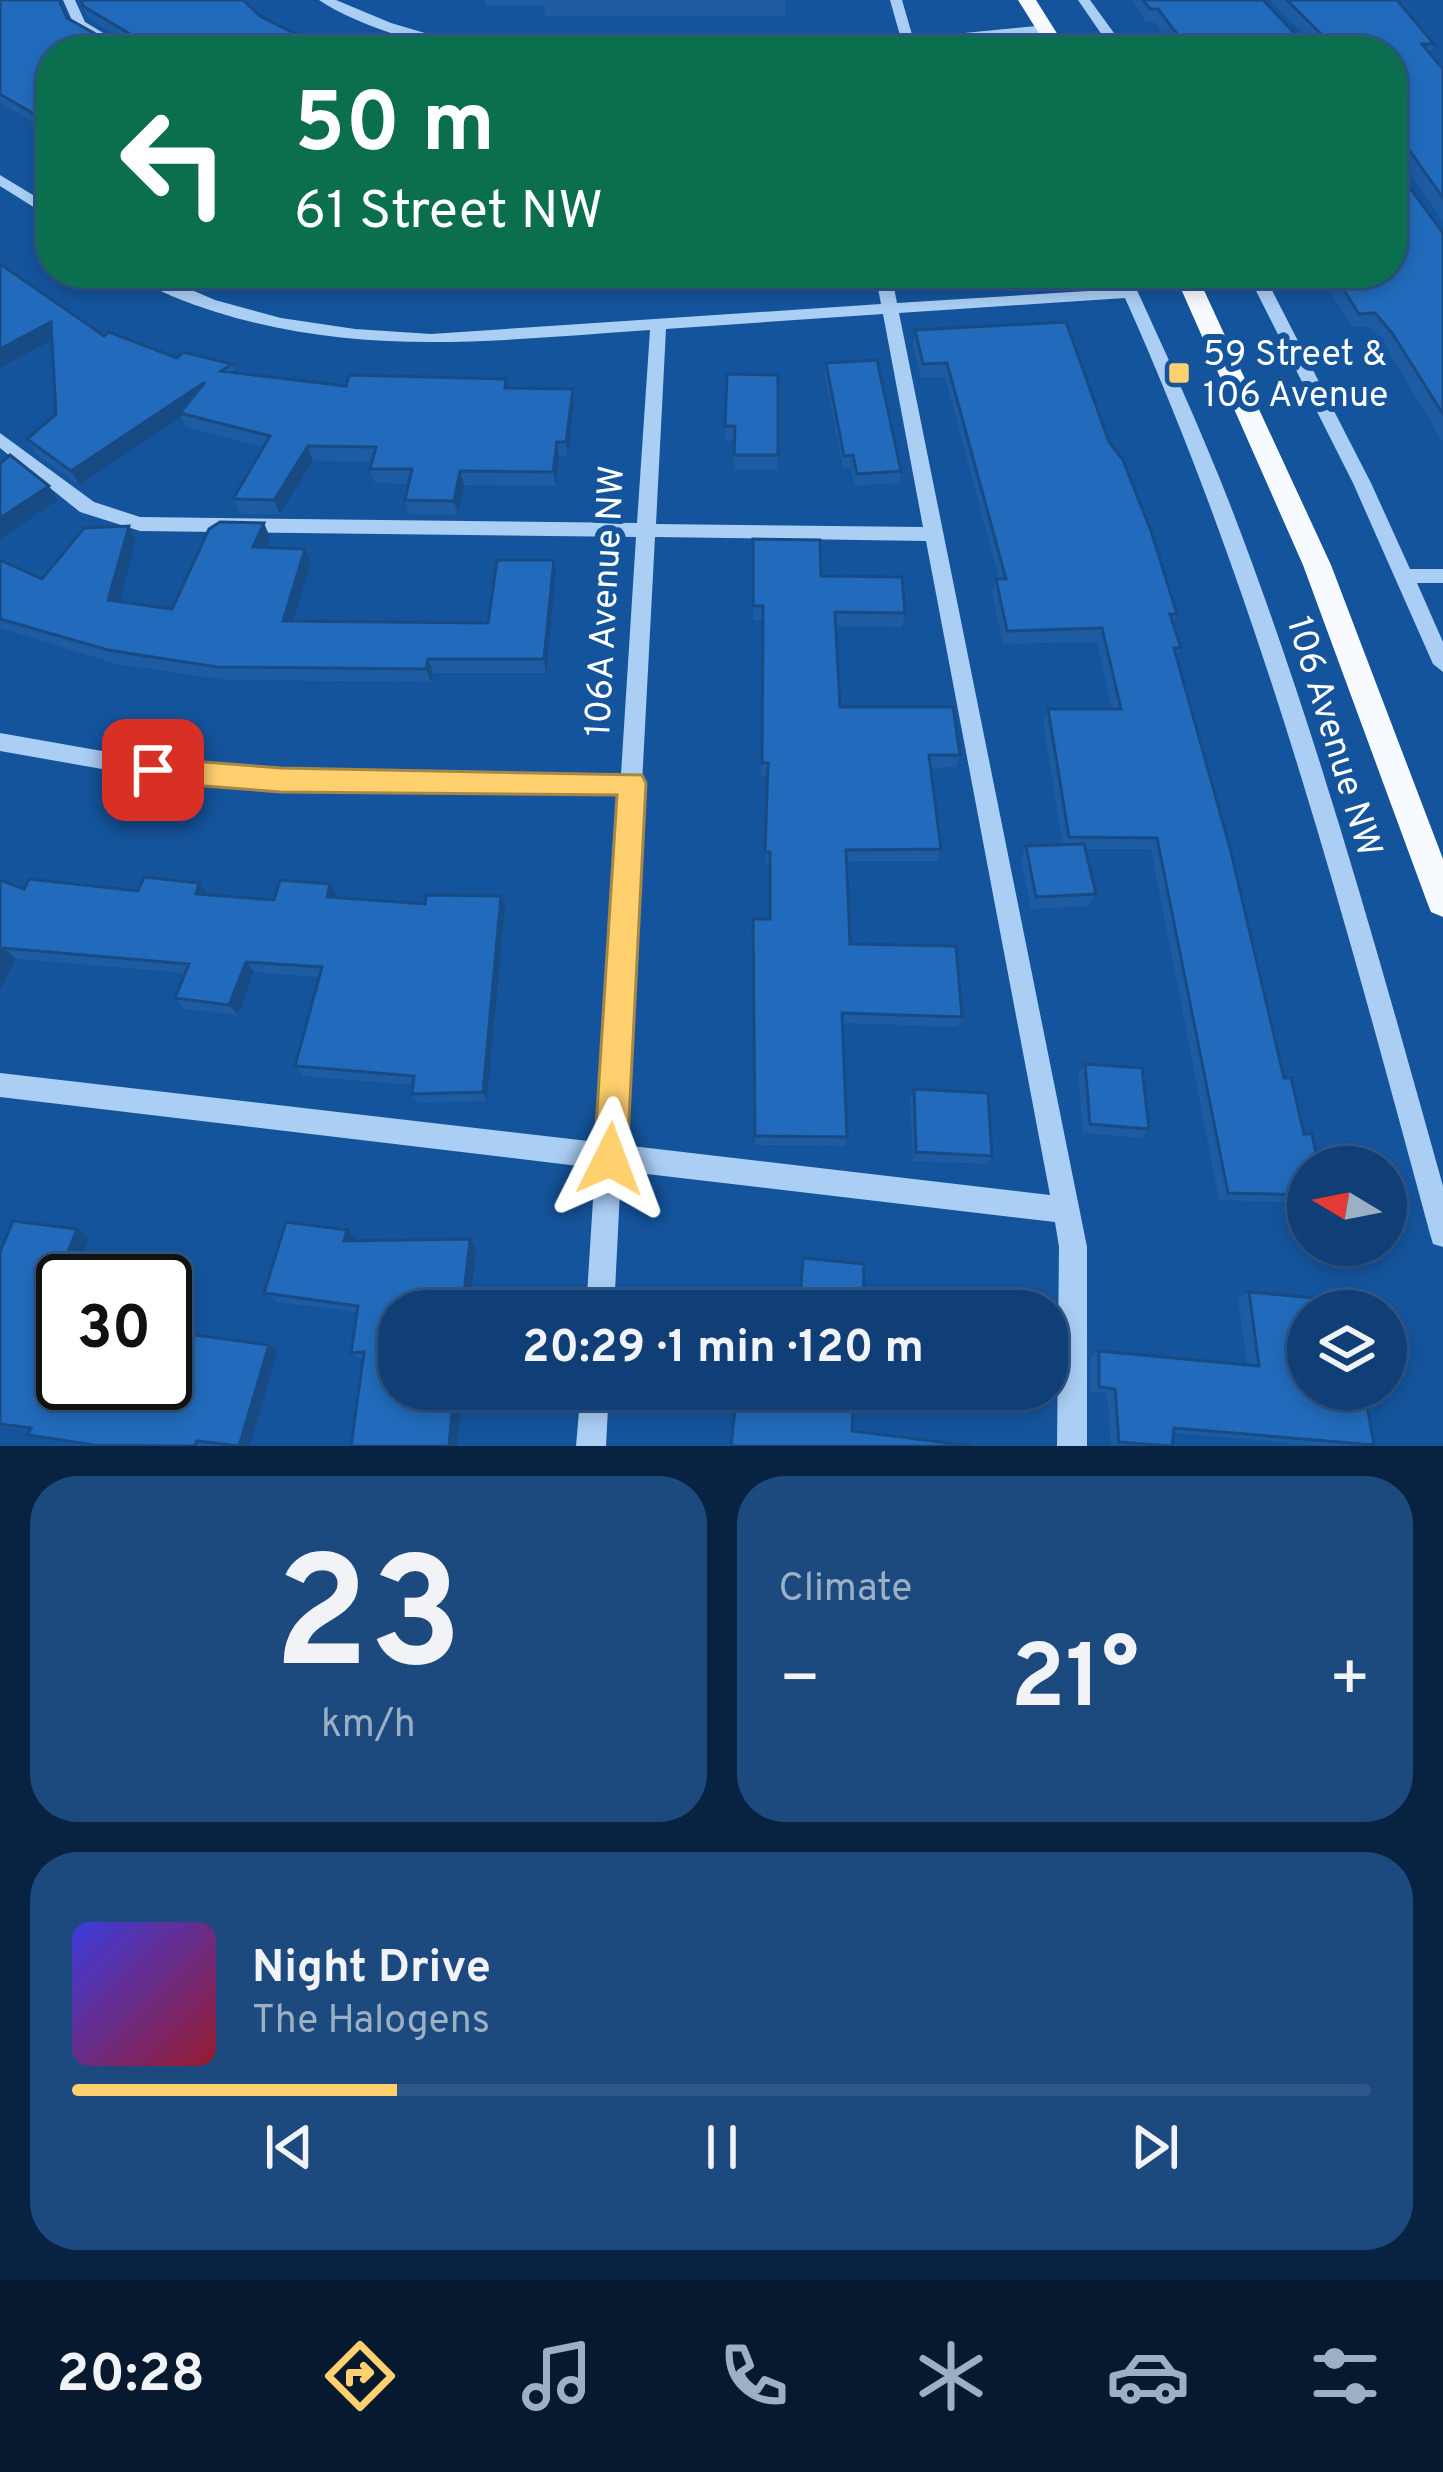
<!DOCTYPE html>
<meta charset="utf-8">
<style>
body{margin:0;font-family:Overpass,sans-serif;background:#1d4a7e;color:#f1f3f6;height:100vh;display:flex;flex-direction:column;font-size:45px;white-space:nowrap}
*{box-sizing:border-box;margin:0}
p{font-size:39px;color:#9bafc5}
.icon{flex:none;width:66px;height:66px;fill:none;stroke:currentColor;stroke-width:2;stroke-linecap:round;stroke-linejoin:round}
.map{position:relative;height:1446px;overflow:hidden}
.details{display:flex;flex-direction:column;gap:30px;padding:30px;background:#082341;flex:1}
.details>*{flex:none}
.top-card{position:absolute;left:36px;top:36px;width:1371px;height:252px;border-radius:48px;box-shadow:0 6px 18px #0003,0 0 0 3px #2f5888;background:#0b6e4f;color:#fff;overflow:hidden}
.needle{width:78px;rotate:280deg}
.tools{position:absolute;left:1287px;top:1146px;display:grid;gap:24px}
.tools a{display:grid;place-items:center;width:120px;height:120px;border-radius:50%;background:#0f3f76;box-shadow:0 6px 18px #0003,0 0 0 3px #2f5888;font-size:60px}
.speed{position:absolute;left:36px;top:1254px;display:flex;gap:24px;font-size:60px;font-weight:700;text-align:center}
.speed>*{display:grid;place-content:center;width:156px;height:156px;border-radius:50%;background:#0f3f76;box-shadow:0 6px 18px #0003,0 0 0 3px #2f5888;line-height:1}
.speed .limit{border:6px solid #111;border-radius:18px;background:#fff;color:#111}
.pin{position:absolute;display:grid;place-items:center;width:102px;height:102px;color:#fff;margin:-51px;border-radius:24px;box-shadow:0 6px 18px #0006}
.me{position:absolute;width:132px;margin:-66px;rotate:3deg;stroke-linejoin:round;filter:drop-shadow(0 0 9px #0008)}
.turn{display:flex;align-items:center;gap:42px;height:252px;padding:0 60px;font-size:54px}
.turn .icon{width:156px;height:156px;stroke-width:2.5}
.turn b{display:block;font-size:84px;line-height:102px}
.big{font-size:90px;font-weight:700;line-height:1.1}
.details .card{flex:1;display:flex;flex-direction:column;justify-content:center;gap:18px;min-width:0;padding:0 42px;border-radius:48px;background:#1d4a7e}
.details .dial{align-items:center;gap:0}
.dial b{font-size:156px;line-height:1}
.song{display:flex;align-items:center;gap:36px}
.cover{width:144px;height:144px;border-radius:18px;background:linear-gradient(135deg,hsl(240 70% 55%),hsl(350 70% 35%))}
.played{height:12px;border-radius:6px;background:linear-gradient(90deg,#ffd06d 25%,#2f5888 25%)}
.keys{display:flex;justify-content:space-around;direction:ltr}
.heat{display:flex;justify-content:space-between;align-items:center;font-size:66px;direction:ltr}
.details .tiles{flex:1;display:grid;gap:30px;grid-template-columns:1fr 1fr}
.card:last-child{grid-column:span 2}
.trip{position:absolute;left:378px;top:1290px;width:690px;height:120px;border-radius:48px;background:#0f3f76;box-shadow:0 6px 18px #0003,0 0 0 3px #2f5888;font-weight:700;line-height:120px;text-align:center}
.tabs{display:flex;height:192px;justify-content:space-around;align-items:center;background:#06192f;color:#9bafc5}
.tabs .icon{width:84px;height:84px}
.tabs .on{color:#ffd06d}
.tabs b{font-size:54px;color:#f1f3f6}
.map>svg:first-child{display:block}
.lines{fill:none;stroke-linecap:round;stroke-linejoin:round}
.path{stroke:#aacef4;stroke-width:4.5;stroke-dasharray:4.5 6;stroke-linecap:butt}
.minor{fill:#aacef4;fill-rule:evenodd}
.major{fill:#f7faff;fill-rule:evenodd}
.wall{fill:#1d5ca2}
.shaded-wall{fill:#184b84}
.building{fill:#226bbc;stroke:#184b84;stroke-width:3}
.route{fill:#ffd06d;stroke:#a68747;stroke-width:3}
.poi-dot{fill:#ffd06d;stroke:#14549d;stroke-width:4.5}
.labels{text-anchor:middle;stroke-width:12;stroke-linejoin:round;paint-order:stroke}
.poi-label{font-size:36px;fill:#fff;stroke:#14549d;text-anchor:start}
.street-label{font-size:36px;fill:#fff;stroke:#14549d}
</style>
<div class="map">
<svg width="1443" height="1446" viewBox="0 0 1443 1446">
<rect width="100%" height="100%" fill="#14549d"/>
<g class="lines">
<path class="path" d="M338,51l20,-10"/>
<path class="minor" d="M63,0h12l10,22 48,29h-16l-42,-24z
M319,0h17l55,23 95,28c-49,0 -127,-24 -167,-51z
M890,0h12l11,38 133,-13 6,4 -6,4 -192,18h-49l7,-4 89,-8z
M1078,0h12l37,51h-14z
M0,175l51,31v12l-51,-32z
M132,273h20l63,27 66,18 74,11 76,5 450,-30 -6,-31h16l6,30 223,-14 -7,-16h16c35,76 71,154 102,234 85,221 148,450 212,679v61l-10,-3 -3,-10c-86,-318 -170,-635 -305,-936l-226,15 188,934v199h-30l2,-199 -4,-25 -434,-51 -7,140h-28l9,-143 -595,-71v-24l597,69 23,-350 -433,-8 -187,-33v-18l187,33 434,8 15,-237 -496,-6 -60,-19 -80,-64v-15l94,69 46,15 497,6 13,-193c-151,10 -287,28 -434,-18 -28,-9 -62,-21 -84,-39zM883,314l40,213 -267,-3 10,-195zM655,537l271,4 124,654 -427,-50z
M1247,273h16l108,210 39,86h33v14h-26l26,59v30l-10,-8 -80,-181z
M581,1389h28l-3,57h-30z"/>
<path class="major" d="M1018,0h18l32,51h-18z
M1174,273h22l135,292 112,294v58l-12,-5 -4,-10 -124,-337z"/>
</g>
<path class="wall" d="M0,0l67,18 43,24 15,-1 -36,-22 -9,-19 180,16 56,28 -265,7v83l-51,-32z
M485,0h300v16h-240l-1,-10h-59z
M1132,0h131l39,41h9l-41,-41h127l37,44 -4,9 13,16v152l-42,-61 -6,-1 -1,7 49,67v209l-58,-96 -16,-20 -17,1 -33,-54h73v-222h-215l-23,-29h-8z
M0,264l104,72 73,22 55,6 4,9 110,13 227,3 1,15 -6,53 -9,-1 -3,30 -92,-1 -6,30 -49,-1 -4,-14 4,-16 -34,-1 -5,-14 2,-7 -59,-1 -33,53h-40l-7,-15 30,-52 -77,-20 -5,-10 -102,68 -43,-31 -9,-15 29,-25 -4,-74 -52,28z
M333,273h164l-112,6 -4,8 -46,-7z
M915,330l194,112 68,172 -4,8 8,26 -4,9 131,510v36l-89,-3 -68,-351h-66l11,45 -7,12 -58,3 -10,-51 5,-12 37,-1 -20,-123 5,-13h64l-15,-67 -94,2 -11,-51 4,-14h3l-54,-202 -24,1 -8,-33z
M826,363l75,108 -2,12 -44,3 -4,-18h-8l-18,-93z
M727,374l51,81 -1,15h-43v-29h-9z
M129,526l7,14 -16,61 52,8 98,-72 -5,11 40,1 6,14 -18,58 195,2 68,-49 -10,99h-113l-2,9 -206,-2 -108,-16 -117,-36v-68l42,19z
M753,539l68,37 84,37 -3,14 -66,-1 4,81 120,48 -4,12 -26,1 11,81 -4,12h-90l3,83 112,73 -4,10 -115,-4 4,114 -2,9 -90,-1 -2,-226h16v-55h-4l2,-88 -6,-1 1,-155h-9z
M0,880l24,9 114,2 70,3 66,6 56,-16 7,11 -1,3 169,10 -18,193 -69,2 -6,-9 1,-9 -110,-9 -8,-10 24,-89 -65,-5 -16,43 -54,-6 -9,-11 10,-25 -169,-14 -16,32z
M1085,1064l64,65 -8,9 -58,-5 -5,-59z
M914,1089l78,67 -5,8 -74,-3 -3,-63z
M89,1237l-26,44v24l-8,21 8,57 206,-38 9,5 -28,96h-160l-48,-7 -14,-4 2,-5 -30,-4v-174z
M470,1239l6,10 -6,62h-71v78h64l-6,57h-106l12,-86 -12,-7 6,-41 -80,-10 -13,-9 93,-53z
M1249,1292l59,19 66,134 -47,1 -154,-13 -1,13 -61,-1 -4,-52 -16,-1v-36l8,-5 148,14 -9,-67z
M974,1294l73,8 2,44 11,1v36l-7,5 -6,-1v-76h-78v-10z"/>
<path class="shaded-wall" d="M384,273l1,6 -4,8 -4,-13z
M51,322l7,15 -58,31v-19z
M205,382l-25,31 1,4 -102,68 -8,-14z
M573,389l1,15 -6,53 -2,-15z
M557,442l2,14 -3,30 -3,-14z
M308,446l5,15 -33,53 -6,-14z
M460,471l4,14 -6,30 -4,-14z
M49,486l9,14 -58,39v-21z
M264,523l6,14 -10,25 -7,-15z
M129,526l7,14 -19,74 -9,-14z
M305,549l6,14 -22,71 -6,-13z
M554,560l2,14 -10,99 -2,-14z
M428,659l5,14 -2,9 -5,-13z
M199,883l9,11 -4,12 -8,-12z
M330,884l7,11 -4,14 -6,-12z
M501,896l4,12 -18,193 -4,-9z
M4,948l12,11 -16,32v-36z
M246,962l8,10 -16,43 -9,-10z
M77,1229l12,8 -17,44h-9v24l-9,25 -14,-6z
M347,1230l10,10 -13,1z
M470,1239l6,10 -6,62h-8z
M269,1345l9,5 -28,96h-11z
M454,1389h9l-6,57h-8z"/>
<path class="building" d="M0,0h59l8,18 43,24 22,-1 -2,-7 -47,-28 -2,-6h162l17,16 56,28 26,7h-291v73l-51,-30z
M1143,0h120l39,41h20v-6l-35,-35h110l37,44h-12l21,25v129l-36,-51 -12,-2 -1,21 49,67v181l-51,-81 -17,-20 -16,1 -26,-41h59v-222h-202l-32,-42h-8z
M0,264l104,72 5,-4 68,26 6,-6 49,12 -11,7 125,15 3,-11 157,4 -1,9 68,1 -7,53h-9l-4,30 -93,-1 -6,30 -49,-1 7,-31h-42l6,-22 -68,-1 -34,54 -41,-1 37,-63 -90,-23 25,-31 -134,89 -44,-32 29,-25 -5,-92 -51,27z
M1066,322l43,120 14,18 28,71 26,83h-7l11,34h-7l56,200 54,230h7l13,56h8l7,33h-11v28l-80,-2 -71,-355 -88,-1 -21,-128h73l-19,-81 -95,3 -11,-52h10l-59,-216 -24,1 -8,-34z
M877,360l24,111 -44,3 -4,-19 -9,1 -18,-93z
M727,374l51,1v80h-44l1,-29h-10z
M10,455l39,31 -49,32v-54z
M220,522l44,1 -11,24 52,2 -22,72 205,2 9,-63h57l-10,99h-116l-2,10 -209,-2 -109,-17 -108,-31v-59l42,19 42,-51 45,-2 -21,74 64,9 37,-80z
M753,539l67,1 1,36 81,1 3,36 -70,-1 5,95h113l7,48h-31l12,94 -95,1 4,94 106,2 6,71 -120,-4 5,124 -92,-1 -2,-217h17v-67h-5l3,-89h-6l1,-157h-10z
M1084,844l12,50 -60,3 -10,-51z
M144,877l55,6 -3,11 78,6 6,-20 50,4 -3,13 98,7 1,-9 75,1 -18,196 -71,2 2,-18 -119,-10 27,-99 -76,-5 -17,43 -54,-7 14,-34 -185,-16 -4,7v-75l24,9 5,-10 109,12z
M1085,1064l57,4 7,61 -59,-5z
M914,1089l74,4 4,63 -76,-4z
M13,1221l64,8 -37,95 23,3v56h102v-52l104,14 -30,101 -42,-5 -2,5 -101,-1 -66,-10 3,-7 -31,-4v-172z
M286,1222l61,8 -3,11 126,-2 -8,72h-63v78h55l-5,57h-98l13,-94 -13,1 7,-47 -94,-13z
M803,1258l61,6 -1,47h-64z
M1249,1292l89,8 2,11h-32v78h56l10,56 -200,-17 -2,18 -53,-4 -4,-53 -16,-2v-36l160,15z
M974,1294l73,8 2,44 11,1v36l-13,-1v-71h-73z
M736,1401l117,10 -1,20 120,15h-241z"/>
<path class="route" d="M153,758l128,10 361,7 4,8 -19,376 -5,12 -12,5 -11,-5 -5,-12 23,-364 -336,-3 -128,-10 -14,-12z"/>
<rect class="poi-dot" x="1167" y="361" width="24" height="24" rx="6"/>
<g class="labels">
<g class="poi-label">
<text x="1203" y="365">59 Street &amp;<tspan x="1203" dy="41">106 Avenue</tspan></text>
</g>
<g class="street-label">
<text transform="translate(603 601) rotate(-87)" y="13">106A Avenue NW</text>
<text transform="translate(1336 736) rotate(73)" y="13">106 Avenue NW</text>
</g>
</g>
</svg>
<div class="tools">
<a><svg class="needle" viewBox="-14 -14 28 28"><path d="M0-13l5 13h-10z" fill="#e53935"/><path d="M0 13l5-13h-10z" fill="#9bafc5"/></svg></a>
<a><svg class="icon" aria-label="layers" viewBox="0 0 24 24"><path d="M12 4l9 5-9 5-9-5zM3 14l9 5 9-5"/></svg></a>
</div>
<div class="speed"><div class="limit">30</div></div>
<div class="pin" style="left:153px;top:770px;background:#d93025"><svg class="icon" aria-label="arrive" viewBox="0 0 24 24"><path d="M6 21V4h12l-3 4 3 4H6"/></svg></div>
<svg class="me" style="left:610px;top:1159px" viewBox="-20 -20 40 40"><path d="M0-17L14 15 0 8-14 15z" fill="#ffd06d" stroke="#fff" stroke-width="4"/></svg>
<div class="trip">20:29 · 1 min · 120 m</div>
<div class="top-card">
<div class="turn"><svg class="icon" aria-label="left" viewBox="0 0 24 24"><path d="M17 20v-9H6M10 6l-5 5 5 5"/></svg><div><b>50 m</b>61 Street NW</div></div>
</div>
</div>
<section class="details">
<div class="tiles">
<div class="card dial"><b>23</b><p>km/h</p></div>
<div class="card"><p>Climate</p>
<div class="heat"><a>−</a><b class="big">21°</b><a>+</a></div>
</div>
<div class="card">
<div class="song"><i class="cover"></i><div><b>Night Drive</b><p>The Halogens</p></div></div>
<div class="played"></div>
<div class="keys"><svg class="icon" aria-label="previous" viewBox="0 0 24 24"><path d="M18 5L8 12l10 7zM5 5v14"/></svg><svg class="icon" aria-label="pause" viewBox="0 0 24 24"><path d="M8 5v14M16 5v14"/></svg><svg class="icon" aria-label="next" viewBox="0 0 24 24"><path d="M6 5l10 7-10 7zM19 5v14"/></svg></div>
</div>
</div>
</section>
<nav class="tabs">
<b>20:28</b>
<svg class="icon on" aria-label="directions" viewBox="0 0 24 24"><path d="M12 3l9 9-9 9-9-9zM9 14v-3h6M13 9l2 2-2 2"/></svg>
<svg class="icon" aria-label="music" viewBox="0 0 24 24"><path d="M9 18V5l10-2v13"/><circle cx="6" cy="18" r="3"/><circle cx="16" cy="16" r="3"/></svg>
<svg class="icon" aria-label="phone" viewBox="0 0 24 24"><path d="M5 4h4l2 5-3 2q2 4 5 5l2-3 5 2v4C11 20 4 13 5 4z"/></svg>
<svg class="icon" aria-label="climate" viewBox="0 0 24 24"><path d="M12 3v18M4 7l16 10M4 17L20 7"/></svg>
<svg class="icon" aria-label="car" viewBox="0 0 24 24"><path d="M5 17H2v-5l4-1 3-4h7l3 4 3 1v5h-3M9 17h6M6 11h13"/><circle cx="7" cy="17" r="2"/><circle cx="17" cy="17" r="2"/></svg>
<svg class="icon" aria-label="filters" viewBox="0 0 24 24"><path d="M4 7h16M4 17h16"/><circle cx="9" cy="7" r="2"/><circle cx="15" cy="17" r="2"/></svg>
</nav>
